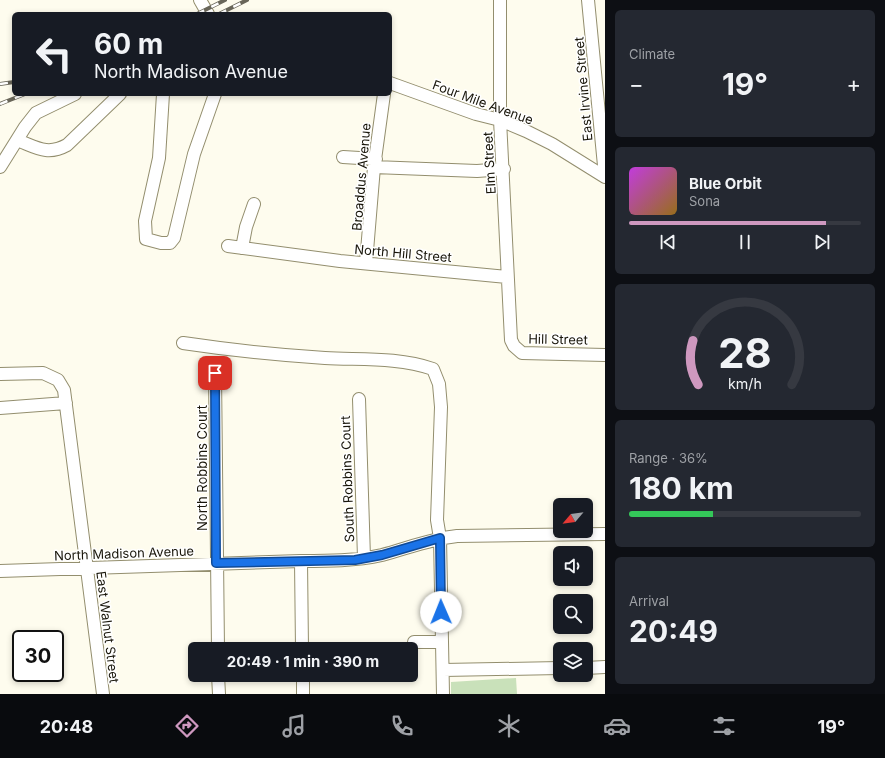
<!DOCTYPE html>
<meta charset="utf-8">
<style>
body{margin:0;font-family:Inter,sans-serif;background:#242831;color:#f1f3f6;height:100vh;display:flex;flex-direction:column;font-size:15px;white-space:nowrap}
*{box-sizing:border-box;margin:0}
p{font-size:13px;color:#9ea1a6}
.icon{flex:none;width:22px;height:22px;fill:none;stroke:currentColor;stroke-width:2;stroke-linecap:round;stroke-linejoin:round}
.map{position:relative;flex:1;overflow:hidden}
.sheet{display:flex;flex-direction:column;gap:10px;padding:10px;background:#0d0f14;width:280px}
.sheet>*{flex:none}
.top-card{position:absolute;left:12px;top:12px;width:380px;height:84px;border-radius:6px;box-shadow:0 2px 6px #0003;background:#171b24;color:#f1f3f6;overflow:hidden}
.needle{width:26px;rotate:241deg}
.fabs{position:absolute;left:553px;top:498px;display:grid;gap:8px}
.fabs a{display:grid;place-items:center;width:40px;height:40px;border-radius:6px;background:#171b24;box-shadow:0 2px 6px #0003;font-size:20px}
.speed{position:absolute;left:12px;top:630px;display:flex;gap:8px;font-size:20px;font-weight:700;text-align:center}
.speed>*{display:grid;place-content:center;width:52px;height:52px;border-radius:50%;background:#171b24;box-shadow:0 2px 6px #0003;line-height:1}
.speed .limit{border:2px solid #111;border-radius:6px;background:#fff;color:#111}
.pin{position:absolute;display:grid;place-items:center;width:34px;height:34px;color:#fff;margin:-17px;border-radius:8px;box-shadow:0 2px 6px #0006}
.me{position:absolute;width:44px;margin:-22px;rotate:359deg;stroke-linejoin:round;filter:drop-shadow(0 0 3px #0008)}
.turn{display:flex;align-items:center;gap:14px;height:84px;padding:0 16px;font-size:18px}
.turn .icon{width:52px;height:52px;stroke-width:2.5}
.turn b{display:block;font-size:28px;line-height:34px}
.big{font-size:30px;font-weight:700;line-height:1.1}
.sheet .tile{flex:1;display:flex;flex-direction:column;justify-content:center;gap:6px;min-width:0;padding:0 14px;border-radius:6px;background:#242831}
.sheet .dial{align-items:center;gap:0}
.dial svg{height:104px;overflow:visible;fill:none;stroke:#363941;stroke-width:7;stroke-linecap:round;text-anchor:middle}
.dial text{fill:#f1f3f6;stroke:none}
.song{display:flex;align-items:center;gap:12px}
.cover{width:48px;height:48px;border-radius:6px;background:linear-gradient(135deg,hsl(290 70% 55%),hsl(40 70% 35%))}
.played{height:4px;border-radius:2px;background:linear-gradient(90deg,#ce98bf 85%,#363941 85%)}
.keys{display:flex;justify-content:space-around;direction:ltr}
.heat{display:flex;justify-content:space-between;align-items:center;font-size:22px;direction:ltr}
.charge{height:6px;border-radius:3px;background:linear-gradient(90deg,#34c759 36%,#363941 0)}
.trip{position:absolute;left:188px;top:642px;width:230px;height:40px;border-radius:6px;background:#171b24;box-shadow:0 2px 6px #0003;font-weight:700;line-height:40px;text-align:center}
.dock{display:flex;height:64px;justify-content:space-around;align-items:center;background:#090b0e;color:#9ea1a6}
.dock .icon{width:28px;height:28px}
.dock .active{color:#ce98bf}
.dock b{font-size:18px;color:#f1f3f6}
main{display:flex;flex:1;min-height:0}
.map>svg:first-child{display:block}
.green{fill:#c9e1ba}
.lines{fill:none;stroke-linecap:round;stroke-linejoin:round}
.minor-casing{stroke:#938e6e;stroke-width:14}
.minor{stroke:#fff;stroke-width:12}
.rail-casing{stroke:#696659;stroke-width:4}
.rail{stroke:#fff;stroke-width:2.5;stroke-dasharray:8;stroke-linecap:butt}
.route-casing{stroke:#114b97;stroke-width:10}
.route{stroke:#1a73e8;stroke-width:7}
.labels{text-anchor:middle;stroke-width:3;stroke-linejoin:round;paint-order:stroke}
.street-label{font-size:13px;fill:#181509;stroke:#fff}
</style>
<main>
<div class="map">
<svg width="605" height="694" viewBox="0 0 605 694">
<rect width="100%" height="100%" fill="#fefcee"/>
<path class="green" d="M516,678l1,16h-66v-12z"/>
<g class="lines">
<defs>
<path id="minor" d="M200,0l8,14
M500,0v120l11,220 3,6 8,7 83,2
M588,0l17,176
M390,83l86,31 24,6 26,11 26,13 53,33
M163,94l-4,64 -14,63 1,18 15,4h9l4,-5 20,-84 21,-60
M17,140c19,7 30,16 50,5l53,-51
M343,157l33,2
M0,167l25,-40 11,-14 39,-19
M374,167l103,4 27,-2
M228,246l112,15 167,16
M242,248l4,-21 8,-23
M366,263l8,-96 10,-73
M183,343c47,7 94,12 142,15 36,2 73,-1 108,11l6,15 2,23 -4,113 3,18 3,156
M215,373l3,276
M0,374l43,-1 15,7 6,10 39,304
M359,399l5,159
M0,408l66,-5
M301,561l1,88
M0,571l301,-10c27,0 54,0 81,-6 26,-7 48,-16 75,-19l148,-2
M414,642h28
M586,668l19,-1
M443,670l117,-2
M218,675l1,19
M303,675v19"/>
</defs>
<use href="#minor" class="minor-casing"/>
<use href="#minor" class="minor"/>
<defs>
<path id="rail" d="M197,14l28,-14
M219,14l28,-14
M0,84l14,-2
M0,104l25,-10"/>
</defs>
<use href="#rail" class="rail-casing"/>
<use href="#rail" class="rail"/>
</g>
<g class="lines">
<defs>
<path id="route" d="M215,373l1,190 139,-3 27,-5 58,-17 1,74"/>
</defs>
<use href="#route" class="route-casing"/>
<use href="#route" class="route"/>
</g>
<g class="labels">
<g class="street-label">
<text transform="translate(583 89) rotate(-95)" y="5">East Irvine Street</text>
<text transform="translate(483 102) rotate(20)" y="5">Four Mile Avenue</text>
<text transform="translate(489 163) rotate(-93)" y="5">Elm Street</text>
<text transform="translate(361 177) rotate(-85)" y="5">Broaddus Avenue</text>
<text transform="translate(403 253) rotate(5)" y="5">North Hill Street</text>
<text transform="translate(558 339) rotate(1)" y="5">Hill Street</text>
<text transform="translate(202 468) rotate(-90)" y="5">North Robbins Court</text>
<text transform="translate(347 479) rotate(-92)" y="5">South Robbins Court</text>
<text transform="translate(124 553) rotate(-2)" y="5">North Madison Avenue</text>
<text transform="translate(108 627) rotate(83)" y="5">East Walnut Street</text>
</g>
</g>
</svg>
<div class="fabs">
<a><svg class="needle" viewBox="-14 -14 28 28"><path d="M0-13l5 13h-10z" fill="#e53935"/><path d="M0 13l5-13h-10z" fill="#9ea1a6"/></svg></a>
<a><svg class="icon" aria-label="sound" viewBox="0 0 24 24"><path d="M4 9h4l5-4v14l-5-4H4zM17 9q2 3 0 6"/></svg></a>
<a><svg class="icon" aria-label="search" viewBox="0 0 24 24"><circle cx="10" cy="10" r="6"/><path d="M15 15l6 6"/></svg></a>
<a><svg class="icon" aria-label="layers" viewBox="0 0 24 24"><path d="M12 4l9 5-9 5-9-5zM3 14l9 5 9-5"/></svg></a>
</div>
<div class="speed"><div class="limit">30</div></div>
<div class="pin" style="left:215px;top:373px;background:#d93025"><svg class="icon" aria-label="arrive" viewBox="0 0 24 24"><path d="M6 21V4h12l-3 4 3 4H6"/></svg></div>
<svg class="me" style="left:441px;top:612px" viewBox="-20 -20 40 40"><circle r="19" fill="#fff"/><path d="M0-13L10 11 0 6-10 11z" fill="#1a73e8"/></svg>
<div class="trip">20:49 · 1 min · 390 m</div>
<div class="top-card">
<div class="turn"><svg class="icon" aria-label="left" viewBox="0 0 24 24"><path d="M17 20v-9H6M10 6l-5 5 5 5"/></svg><div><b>60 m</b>North Madison Avenue</div></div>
</div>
</div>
<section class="sheet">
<div class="tile"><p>Climate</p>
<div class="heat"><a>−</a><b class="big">19°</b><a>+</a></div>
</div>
<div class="tile">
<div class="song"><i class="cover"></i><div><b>Blue Orbit</b><p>Sona</p></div></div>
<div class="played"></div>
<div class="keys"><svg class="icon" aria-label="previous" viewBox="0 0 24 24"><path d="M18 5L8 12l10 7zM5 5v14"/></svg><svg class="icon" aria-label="pause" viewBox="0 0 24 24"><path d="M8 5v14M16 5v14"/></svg><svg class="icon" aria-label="next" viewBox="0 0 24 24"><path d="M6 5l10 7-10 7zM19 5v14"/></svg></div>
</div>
<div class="tile dial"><svg viewBox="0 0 100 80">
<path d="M14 69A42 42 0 1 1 86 69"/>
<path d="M14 69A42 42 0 0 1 10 35" stroke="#ce98bf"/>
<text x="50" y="56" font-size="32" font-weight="700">28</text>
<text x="50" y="72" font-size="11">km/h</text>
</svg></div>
<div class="tile"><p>Range · 36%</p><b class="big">180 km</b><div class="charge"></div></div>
<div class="tile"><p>Arrival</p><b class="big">20:49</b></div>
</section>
</main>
<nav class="dock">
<b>20:48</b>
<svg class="icon active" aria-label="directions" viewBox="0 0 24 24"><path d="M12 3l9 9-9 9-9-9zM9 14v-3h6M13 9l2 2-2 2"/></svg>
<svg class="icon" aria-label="music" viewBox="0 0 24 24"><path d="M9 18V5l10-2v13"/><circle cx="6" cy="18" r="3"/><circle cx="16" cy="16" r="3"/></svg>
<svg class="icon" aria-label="phone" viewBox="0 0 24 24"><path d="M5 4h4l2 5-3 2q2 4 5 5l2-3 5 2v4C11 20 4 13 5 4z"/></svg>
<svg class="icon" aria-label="climate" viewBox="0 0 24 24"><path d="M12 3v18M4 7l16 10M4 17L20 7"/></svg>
<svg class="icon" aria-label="car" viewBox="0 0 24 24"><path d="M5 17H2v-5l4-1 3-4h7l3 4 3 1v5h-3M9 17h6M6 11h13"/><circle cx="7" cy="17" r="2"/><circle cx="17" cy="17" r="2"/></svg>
<svg class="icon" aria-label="filters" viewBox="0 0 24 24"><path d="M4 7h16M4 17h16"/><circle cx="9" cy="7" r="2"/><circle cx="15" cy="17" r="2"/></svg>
<b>19°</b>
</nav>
